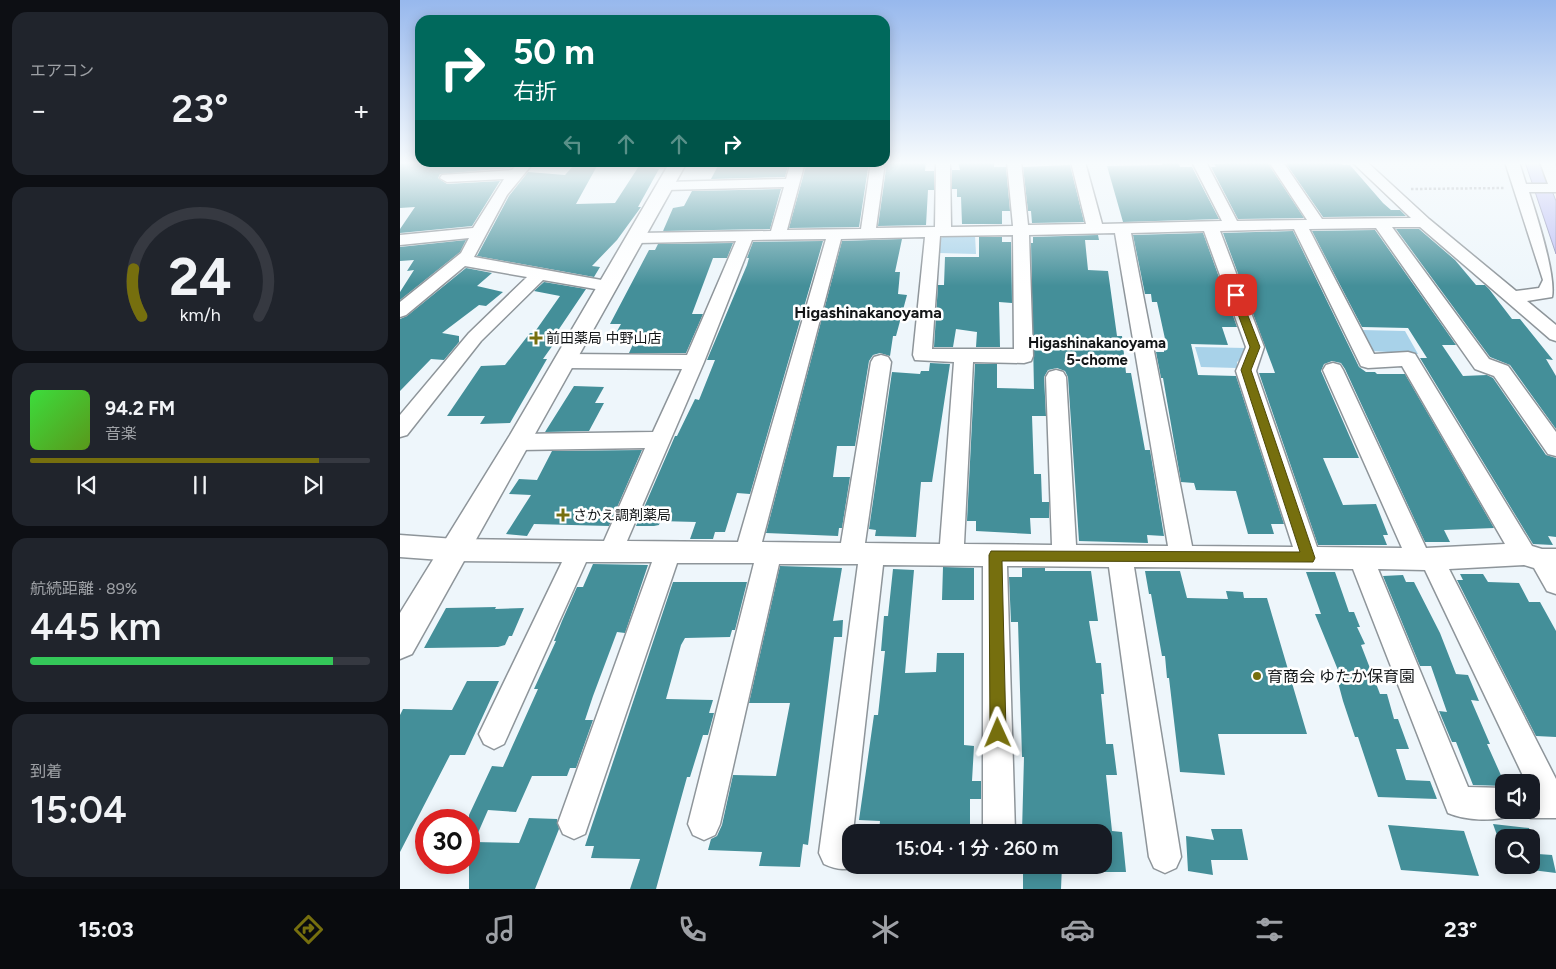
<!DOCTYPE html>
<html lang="ja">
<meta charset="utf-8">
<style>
body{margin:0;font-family:Figtree,"Noto Sans JP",sans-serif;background:#20242c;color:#f1f3f6;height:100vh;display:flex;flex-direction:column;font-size:19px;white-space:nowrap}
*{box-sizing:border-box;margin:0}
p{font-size:16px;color:#9ea1a6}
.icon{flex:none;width:28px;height:28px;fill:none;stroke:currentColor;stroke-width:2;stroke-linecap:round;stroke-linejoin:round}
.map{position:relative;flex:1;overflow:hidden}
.drawer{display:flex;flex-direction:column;gap:12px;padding:12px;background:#0d0f14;width:400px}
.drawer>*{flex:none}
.banner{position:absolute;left:15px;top:15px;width:475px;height:152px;border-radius:15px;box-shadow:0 2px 12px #0003;background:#00695c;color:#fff;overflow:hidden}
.fabs{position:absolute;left:1095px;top:774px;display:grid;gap:10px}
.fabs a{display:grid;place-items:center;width:45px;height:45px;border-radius:10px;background:#171b24;box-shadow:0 2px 12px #0003;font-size:25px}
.speed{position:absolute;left:15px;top:809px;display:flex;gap:10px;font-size:25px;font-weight:700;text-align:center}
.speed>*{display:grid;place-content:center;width:65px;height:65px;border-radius:50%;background:#171b24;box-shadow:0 2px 12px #0003;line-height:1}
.speed .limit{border:8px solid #d22;background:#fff;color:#111}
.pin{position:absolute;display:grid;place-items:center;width:42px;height:42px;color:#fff;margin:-21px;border-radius:10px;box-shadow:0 2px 8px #0006}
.me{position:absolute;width:55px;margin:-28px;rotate:359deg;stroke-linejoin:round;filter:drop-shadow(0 0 4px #0008)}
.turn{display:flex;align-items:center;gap:18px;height:105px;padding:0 15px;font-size:22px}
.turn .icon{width:65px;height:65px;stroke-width:2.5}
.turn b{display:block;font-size:35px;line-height:42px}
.lanes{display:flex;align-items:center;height:48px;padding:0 15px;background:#0003;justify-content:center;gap:25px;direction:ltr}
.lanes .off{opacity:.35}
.big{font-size:38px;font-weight:600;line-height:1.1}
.drawer .tile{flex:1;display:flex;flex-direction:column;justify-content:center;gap:8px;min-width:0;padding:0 18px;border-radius:15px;background:#20242c}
.drawer .dial{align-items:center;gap:0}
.dial svg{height:130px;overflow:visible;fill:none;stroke:#363941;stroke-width:7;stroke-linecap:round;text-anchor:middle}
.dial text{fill:#f1f3f6;stroke:none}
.song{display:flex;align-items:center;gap:15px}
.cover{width:60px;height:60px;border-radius:8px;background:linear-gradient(135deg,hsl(120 70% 55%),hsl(90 70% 35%))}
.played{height:5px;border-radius:2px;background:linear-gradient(90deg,#766f0e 85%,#363941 85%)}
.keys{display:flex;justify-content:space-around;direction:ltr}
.heat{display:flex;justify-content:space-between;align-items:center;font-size:28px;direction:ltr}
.charge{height:8px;border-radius:4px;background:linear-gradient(90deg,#34c759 89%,#363941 0)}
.trip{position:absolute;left:442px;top:824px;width:270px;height:50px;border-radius:15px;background:#171b24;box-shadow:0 2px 12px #0003;font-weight:600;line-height:50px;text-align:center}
.dock{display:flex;height:80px;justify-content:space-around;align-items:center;background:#090b0e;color:#9ea1a6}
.dock .icon{width:35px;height:35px}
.dock .on{color:#766f0e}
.dock b{font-size:22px;color:#f1f3f6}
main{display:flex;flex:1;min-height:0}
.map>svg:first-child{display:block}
.green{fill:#a8d2e9}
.water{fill:#bdbff5;stroke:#8a8cb2}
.building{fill:#448f99}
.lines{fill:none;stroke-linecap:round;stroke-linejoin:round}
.minor-casing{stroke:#8e959a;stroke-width:3}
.tertiary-casing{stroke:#8e959a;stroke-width:3}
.path{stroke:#a1a7ab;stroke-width:2.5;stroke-dasharray:2.5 2;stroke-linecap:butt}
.minor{fill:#fff;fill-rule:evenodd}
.tertiary{fill:#fff;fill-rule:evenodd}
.route{fill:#766f0e;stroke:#4d4809}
.poi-dot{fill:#766f0e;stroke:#fff;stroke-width:2}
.labels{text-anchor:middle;stroke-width:5;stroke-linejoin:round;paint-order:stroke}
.poi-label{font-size:14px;fill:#121517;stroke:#fff;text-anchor:start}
.neighbourhood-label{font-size:15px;font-weight:bold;fill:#121517;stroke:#fff}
.quarter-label{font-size:16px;font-weight:bold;fill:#121517;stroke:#fff}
.near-poi-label{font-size:16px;fill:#121517;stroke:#fff;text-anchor:start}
</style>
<main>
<section class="drawer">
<div class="tile"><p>エアコン</p>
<div class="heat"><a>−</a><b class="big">23°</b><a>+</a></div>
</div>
<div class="tile dial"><svg viewBox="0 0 100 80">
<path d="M14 69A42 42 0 1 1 86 69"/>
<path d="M14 69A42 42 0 0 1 9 40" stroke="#766f0e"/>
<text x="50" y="56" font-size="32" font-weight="700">24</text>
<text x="50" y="72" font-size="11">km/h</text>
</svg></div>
<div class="tile">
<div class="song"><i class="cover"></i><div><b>94.2 FM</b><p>音楽</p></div></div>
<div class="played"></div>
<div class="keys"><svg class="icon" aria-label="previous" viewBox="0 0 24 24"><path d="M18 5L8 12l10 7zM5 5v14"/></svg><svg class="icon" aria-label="pause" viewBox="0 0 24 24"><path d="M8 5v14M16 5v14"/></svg><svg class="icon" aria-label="next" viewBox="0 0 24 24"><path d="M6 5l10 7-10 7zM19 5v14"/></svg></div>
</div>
<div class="tile"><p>航続距離 · 89%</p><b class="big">445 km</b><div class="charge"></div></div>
<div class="tile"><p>到着</p><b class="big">15:04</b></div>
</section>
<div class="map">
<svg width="1156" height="889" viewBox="0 0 1156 889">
<rect width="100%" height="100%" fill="#eef6fb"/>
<path class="green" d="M547,235h28l1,19 -37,-1 2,-15z
M961,330l44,1 13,23 -46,-3z
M795,347l51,1 2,6 -11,8v6l-36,-1z"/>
<path class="water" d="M1125,162h16l15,39v53z"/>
<path class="building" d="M0,162h71l-1,2 46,-2 -5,6 -71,6 -2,4 9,6 53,-3 -28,45 -72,7v-4l15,-22 -15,1z
M320,162h69l-4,15 -74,2z
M407,162h62l-10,65 -70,1z
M487,162h39l-1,9h9v19h-6l-2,35 -48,1z
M558,162h36v5h12l4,44h-8v13h-40l-1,-27h-4v-8h-5v-19h8z
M762,162h16l2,5h12l27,52 -96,3 -16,-56 55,-1z
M838,162h29l37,56 -66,1 -27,-52h5l-2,-3z
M885,162h55l3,3h7l33,38 8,7h9l6,6 -83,1z
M174,165l23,1 -21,38 39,-1 24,-37 20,3 -21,38h3l-24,33 -25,26 8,1 -6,10 -117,-21 32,-60 19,-24 37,3z
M670,165l14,57 -52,1 -1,-12h-3l-5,-44z
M381,189l-11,40 -107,2 10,-23 11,-2 8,-15z
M996,229h23l36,31 21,25h9l4,4 23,30h8l33,41 -7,-1 10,17v53l-46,-64 -20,-8z
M975,230l81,115h-14l21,31 24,-1 6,3 53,77 10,3v79l-8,-1 5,9 -20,-1 -113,-186h7l-19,-30 -46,-1 -50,-96z
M893,231l66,136 7,5h9l2,2h28l89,154 -50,2 6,12h-25l-80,-173 -4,-6 -9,-2 -8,3 -3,7 38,87h-36l20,47 33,-1 12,31h-5l4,10h-69l-59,-172h16l-52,-140z
M803,233l34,94h-15l6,18 -37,-1 7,31 38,1 48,148h-13l3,10h-26l-12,-43 -40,-1 -2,-7 -13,-1 -18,-104h-2l-5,-26h8v-4h3l-10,-46h-5l-1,-8h-6l-12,-59z
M698,235l1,5h-14l3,30 20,1 9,65h5l4,37h5l14,77h5l14,86 -17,-1 1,8 -69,-2 -11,-164 -3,-6 -8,-3 -9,2 -4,7 2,39h-14l2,58h7l1,28h7v16h-19l1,16 -55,-3v-10h-9l8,-157h22v24l37,1 -3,-146h2v-6z
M579,237h23v5h9l1,61 -13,-1 1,45h-24l1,-15 -21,-3 -3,18h-19l4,-62h6l1,-28h34z
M502,239l-7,33h5l-2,22 9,1 -11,41h-3l-3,20 -10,-3 -7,2 -4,6 -14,85h-18l-4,31h17l-8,51h-3l-1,8 -72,-3 76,-292z
M66,240l-6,12 -60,48v-8l14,-22 -7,1 7,-11 -14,1v-14z
M423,241l-73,253 -13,-1 -12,39h-10l-2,7h-23l6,-17 -36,-1 -1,4 -5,1h-18l39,-90h2l18,-37 4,1 16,-40h-8l40,-95 2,-7h-2l6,-16z
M333,243l-6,15h-14l-21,56h11l-17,39h-57l5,-11h-23l10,-18h-11l39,-74h6l3,-6z
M66,268l26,5 -15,13 26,6 -17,14 -7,-1 -37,28 17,3v6l-15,18 -13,-1 -31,32v-72l7,-3z
M144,282l42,7 -31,46h5l-17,24h4l-37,64 -30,1 5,-8h-38l34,-50 24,-1 25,-32h4l26,-37 -26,-5z
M530,363l20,1 -18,118h-11l-5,55 -41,-1 1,-6 -7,-1 23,-157 28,2 1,-3h8z
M174,386l30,1 -9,16h9l-15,28 -44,1z
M242,450l-33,76 -75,-2 -7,12 -21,-2 25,-39 -22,-1 10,-15 18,1 15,-29z
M193,564l55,1 -23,68 -8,-1 -24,64 -8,24h8l-17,48h-6l-3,8h-35l-16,36 -28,-2 -14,32 45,1 10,-25 28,1 2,10 -24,60h-66v-74l23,-49 11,1 35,-78h-4l22,-48h-2l8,-20 15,-34h6z
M380,566l62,2 -9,53 10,-1 -1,17h-8l-26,208 -5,-1 -3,23 -41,-1 3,-14 -54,-2 3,-11 6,-3 5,-11 11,-50 43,1 14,-73h-41z
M543,567l31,1v32h-32z
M622,568h23v3h46l7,50h-9l7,42h5l3,31h-3l5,50h7l4,31h-11l6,56 10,1 4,40h-22v-40h-82l2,-75h-2l-4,-135h-7l-2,-45h13z
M493,569l21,1 -9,103 31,-1 1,-19h27v92l10,1 -2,35h9v18h-11v33h-91l1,-11 -21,-1 15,-105h4l7,-64h-4l3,-35h4z
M745,571h35l7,27 41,1 -2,-8 17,1 1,6h23l40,136h-89l7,41 -45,-3 -11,-94h-2l-2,-22h-3l-11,-62h-2z
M906,572h29l14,40h5l6,15h-3l8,17 -4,1 19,49h7l7,25h4l11,30h-13l10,31 24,1 7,18 -59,-2 -20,-60h-3l-12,-36 -7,-26h4l-25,-61h6z
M1060,574h23l5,8 31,1 10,19h11l16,29v106l-20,-1 -79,-156h6z
M1003,575l3,7h8l26,51 16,41 12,1 11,26 -8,-1 19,44h-3l17,38v4l-31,-1 -17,-43h-4l-13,-31 8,1 -16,-46h-11l-37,-90z
M273,582h74l-12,48h-3l-2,7 -45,1 -4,7 -15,54 47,1 -4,13h5l-6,22h-5l-13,42h-3l-31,112h-26l10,-30 -49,-1 3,-12h-9z
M96,607l-1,2 29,-1 -12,28h-3l-4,9 -7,2 -74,1 22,-40z
M67,681h32l-34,74h-15l-50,97v-137l3,-6 49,1z
M1093,824l36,4 9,26 14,1 4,18 -48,-6 -1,-2h24v-27h-27v17z
M988,825l76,6 15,45 -78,-6z
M811,829h31l6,31h-37l2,15 -25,-4 -2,-35 28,4z
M623,865h39l-1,24h-38z"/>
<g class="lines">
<defs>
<path id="minor" d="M119,162h15l-27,33 -33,62 133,24 6,1 2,4 -2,4 -6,1 -64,-11 -62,61 -74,94 -7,2v-22l69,-82 58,-56 -62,-11 -59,49 -6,2v-15l61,-49 8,-15 -69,7v-10l73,-7 31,-49 -57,3 -7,-4 2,-3 70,-5z
M234,162h51v1c-6,6 -45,5 -51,-1z
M391,162h14l-18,68 74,-1 10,-67h14l-9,66 59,-1 1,-65h14l1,65 62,-1 -6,-64h14l7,63 58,-1 -15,-62h14l17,62 120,-3 -30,-59h14l31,59 70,-1 -38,-58h14l39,57 89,-1 -59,-56h15l62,57 87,72 23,-3 4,-8 -38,-118h14l7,22h22l-8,-22h14l2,5v25h-27c8,24 27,84 23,105l-25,4 29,24v16l-6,-2 -130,-112h-28l97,132 19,7 48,66v24l-8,-2 -54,-78 -19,-7 -99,-141 -67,1 65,125 34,-2 7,2 117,192 10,3h14v45l-9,-3 -13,-23 -10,-3 -75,4 107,210v39h-25l-11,-4 -2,-4h13v-28h-5l-101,-212 -47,-1 90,218 36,1v22h13l-2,4c-19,8 -48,7 -67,-1l-95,-244 -219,-2 47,290 -5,11 -11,5 -11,-5 -5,-11 -40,-290 -102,-1 8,266h-32v-266l-100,-1 -30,267h-2v33h10c-14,6 -24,5 -37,-1l-5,-11 39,-289h-79l-59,260 -5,11 -11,5 -11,-5 -5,-11 66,-261h-77l-92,271 -11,5 -11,-5 -5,-11 94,-261h-66l-82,182 -10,5 -10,-5 -5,-10 83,-172 -107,-1 -55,-4v-22l55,4 149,2 41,-93 -126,2 -7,-2 -4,-6 4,-6 7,-2 134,-2 29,-63 -116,-1 -7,-2 -3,-5 3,-5 7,-2 121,1 49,-114 -99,2 -8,-5 8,-5 134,-2 13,-44 -118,3 -7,-4 7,-4 120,-3zM894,229l67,137 7,2 34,-2 103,178 -79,4 -83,-178 -3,-5 -7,-2 -7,2 -3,5 79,178 -85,-1 -61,-176 8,-24 -44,-116zM804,231l42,116 -10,24 57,176 -101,-1 -61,-313zM715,233l53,313 -92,-1 -10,-168 -3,-5 -7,-2 -7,2 -3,5 6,168 -88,-1 9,-182 51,1 7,-2 2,-5 -4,-121zM613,235l1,114h-82l8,-113zM525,237l-12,118 2,5 39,2 -14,182 -75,-1 26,-181 -3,-5 -7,-2 -7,2 -3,5 -30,181 -79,-1 79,-303zM426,239l-88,303 -111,-1 77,-179 48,-122z"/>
<path id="tertiary" d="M270,162h17l-275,492 -12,5v-46l110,-178z"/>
</defs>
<use href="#minor" class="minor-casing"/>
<use href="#tertiary" class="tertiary-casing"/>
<path class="path" d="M1011,189l93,-1"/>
<use href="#minor" class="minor"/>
<use href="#tertiary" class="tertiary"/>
</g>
<linearGradient id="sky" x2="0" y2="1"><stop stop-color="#97b8ed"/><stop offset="0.57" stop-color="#f7fbfd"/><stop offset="1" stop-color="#f7fbfd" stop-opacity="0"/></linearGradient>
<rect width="1156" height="286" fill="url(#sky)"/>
<path class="route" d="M836,292l4,3 20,52 -9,23 64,188 -2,4 -311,-1 4,172 -3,6 -5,2 -6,-2 -2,-6 -1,-178 2,-4 309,1 -59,-182 9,-23 -19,-52z"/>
<g class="poi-dot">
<path d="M133.5 330.5h5v5h5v5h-5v5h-5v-5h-5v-5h5z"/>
<path d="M160.5 507.5h5v5h5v5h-5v5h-5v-5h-5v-5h5z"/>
<circle cx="857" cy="676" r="5"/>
</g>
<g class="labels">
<g class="poi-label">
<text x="146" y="343">前田薬局 中野山店</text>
<text x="173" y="520">さかえ調剤薬局</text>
</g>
<g class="neighbourhood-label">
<text x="697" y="348">Higashinakanoyama<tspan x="697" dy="17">5-chome</tspan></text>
</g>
<g class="quarter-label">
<text x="468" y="318">Higashinakanoyama</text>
</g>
<g class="near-poi-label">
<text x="867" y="682">育商会 ゆたか保育園</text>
</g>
</g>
</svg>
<div class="fabs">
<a><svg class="icon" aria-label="sound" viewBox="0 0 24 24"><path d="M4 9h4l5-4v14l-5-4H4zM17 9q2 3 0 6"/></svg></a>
<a><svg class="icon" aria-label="search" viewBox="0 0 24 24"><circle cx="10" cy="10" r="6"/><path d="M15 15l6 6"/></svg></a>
</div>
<div class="speed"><div class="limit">30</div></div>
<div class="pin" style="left:836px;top:295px;background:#d93025"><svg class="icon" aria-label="arrive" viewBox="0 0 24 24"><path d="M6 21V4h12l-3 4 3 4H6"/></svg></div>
<svg class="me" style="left:598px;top:733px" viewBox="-20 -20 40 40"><path d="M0-17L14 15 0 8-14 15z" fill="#766f0e" stroke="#fff" stroke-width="4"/></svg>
<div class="trip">15:04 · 1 分 · 260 m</div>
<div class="banner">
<div class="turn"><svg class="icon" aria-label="right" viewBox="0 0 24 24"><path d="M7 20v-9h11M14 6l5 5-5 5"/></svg><div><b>50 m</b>右折</div></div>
<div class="lanes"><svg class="icon off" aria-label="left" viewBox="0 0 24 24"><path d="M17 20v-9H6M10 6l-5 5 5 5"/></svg><svg class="icon off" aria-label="ahead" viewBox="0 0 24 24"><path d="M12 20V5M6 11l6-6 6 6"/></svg><svg class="icon off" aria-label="ahead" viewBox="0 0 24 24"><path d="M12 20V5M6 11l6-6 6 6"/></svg><svg class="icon" aria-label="right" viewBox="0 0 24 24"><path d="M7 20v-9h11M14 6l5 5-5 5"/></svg></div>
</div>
</div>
</main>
<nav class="dock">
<b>15:03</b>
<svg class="icon on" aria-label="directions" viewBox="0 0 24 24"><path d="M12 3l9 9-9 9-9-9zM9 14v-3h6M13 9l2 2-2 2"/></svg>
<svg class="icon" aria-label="music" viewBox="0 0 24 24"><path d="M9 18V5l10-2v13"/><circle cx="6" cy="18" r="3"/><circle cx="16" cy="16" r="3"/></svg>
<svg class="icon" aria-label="phone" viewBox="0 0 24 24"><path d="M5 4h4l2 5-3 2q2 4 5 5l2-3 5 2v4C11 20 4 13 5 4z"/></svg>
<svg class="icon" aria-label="climate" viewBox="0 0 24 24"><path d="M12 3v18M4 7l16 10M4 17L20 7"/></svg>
<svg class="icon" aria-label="car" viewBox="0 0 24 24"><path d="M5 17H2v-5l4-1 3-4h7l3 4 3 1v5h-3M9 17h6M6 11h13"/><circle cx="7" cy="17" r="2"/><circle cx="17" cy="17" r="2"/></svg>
<svg class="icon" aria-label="filters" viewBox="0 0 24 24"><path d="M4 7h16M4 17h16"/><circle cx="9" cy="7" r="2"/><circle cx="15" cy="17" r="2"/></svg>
<b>23°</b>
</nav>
